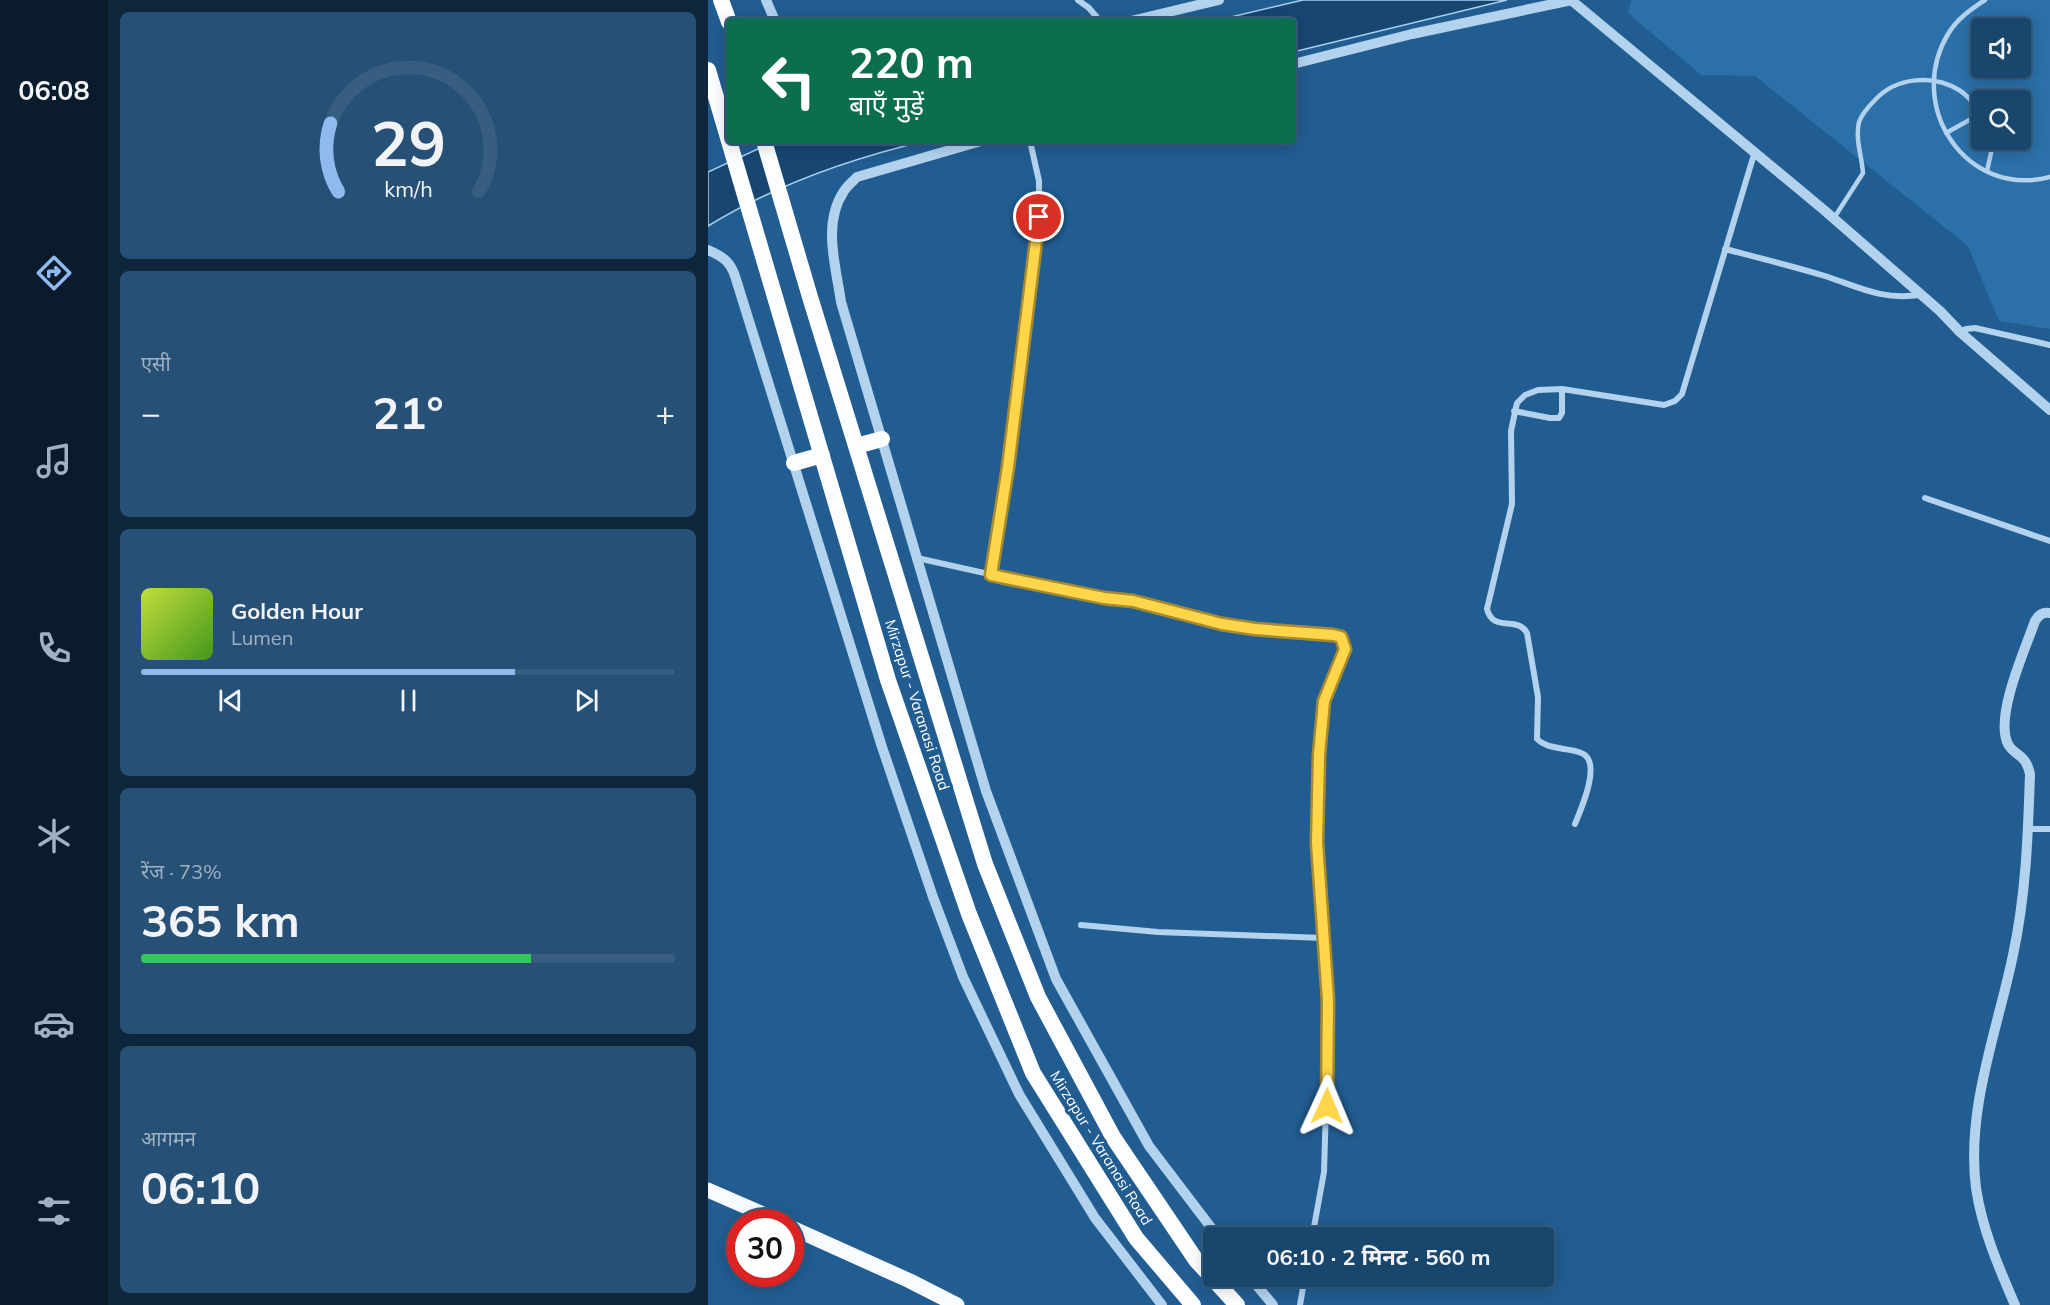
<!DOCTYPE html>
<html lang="hi">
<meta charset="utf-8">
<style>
body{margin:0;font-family:Mulish,"Noto Sans Devanagari",sans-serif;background:#265075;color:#f1f3f6;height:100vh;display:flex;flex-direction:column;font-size:22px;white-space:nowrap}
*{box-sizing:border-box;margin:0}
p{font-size:20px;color:#9fb1c2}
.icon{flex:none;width:33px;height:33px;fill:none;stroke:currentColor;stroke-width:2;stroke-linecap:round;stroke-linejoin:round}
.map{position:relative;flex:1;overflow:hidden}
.side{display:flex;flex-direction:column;gap:12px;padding:12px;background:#0e263c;width:600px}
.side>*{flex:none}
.guide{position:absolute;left:18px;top:18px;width:570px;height:126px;border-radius:6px;box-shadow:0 3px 15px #0003,0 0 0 2px #375e80;background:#0b6e4f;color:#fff;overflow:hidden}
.fabs{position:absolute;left:1263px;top:18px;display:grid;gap:12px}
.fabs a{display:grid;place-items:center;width:60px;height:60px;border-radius:6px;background:#19466d;box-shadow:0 3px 15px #0003,0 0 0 2px #375e80;font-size:30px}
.speed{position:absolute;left:18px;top:1209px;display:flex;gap:12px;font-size:30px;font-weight:700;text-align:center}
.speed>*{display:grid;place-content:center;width:78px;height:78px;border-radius:50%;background:#19466d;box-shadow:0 3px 15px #0003,0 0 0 2px #375e80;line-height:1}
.speed .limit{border:9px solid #d22;background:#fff;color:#111}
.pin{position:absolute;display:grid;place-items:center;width:51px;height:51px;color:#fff;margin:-26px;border:3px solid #fff;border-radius:50%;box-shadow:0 2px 6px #0007}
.me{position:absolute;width:66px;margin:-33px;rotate:1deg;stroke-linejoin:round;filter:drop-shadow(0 0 4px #0008)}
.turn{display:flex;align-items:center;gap:21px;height:126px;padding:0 24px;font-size:27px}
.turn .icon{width:78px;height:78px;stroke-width:2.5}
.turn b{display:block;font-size:42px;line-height:51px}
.big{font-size:45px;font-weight:700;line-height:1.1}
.side .widget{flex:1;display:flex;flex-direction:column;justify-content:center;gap:9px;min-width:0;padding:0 21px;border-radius:9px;background:#265075}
.side .dial{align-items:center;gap:0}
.dial svg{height:156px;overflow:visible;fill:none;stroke:#375e80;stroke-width:7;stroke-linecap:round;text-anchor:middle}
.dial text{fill:#f1f3f6;stroke:none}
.song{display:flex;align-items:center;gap:18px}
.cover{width:72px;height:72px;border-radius:9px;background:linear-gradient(135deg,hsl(70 70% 55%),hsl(100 70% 35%))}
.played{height:6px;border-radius:3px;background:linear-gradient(90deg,#90b9f0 70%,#375e80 70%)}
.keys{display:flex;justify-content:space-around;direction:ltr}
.heat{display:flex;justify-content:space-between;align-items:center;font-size:33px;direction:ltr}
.charge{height:9px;border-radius:4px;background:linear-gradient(90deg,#34c759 73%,#375e80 0)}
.trip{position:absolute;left:495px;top:1227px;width:351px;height:60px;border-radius:6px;background:#19466d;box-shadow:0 3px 15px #0003,0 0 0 2px #375e80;font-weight:700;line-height:60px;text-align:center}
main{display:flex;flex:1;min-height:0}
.tabs{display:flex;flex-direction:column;width:108px;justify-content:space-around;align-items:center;background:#0a1c2c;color:#9fb1c2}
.tabs .icon{width:42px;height:42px}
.tabs .selected{color:#90b9f0}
.tabs b{font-size:27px;color:#f1f3f6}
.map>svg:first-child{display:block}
.green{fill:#2b70a9;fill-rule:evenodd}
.water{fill:#174670;stroke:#a6ceee;stroke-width:1.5}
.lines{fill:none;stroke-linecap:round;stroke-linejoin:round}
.service{stroke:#b2d2ed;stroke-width:4.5}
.minor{stroke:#b2d2ed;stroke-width:6}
.tertiary{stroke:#b2d2ed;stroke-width:10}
.primary{stroke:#f8fbff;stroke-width:15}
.trunk{stroke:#fcfdff;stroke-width:16}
.route-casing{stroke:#a68a30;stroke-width:15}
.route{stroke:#ffd54a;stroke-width:10}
.labels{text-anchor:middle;stroke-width:6;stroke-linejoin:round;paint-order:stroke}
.street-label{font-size:15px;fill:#fff;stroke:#215d91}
</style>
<main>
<nav class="tabs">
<b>06:08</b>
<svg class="icon selected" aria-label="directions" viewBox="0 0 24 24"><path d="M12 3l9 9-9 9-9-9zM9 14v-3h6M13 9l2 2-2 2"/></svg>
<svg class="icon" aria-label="music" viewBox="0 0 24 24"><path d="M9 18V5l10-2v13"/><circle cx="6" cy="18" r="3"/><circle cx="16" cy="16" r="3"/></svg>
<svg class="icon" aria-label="phone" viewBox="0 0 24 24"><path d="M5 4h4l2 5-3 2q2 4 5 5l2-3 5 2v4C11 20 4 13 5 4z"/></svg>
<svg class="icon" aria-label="climate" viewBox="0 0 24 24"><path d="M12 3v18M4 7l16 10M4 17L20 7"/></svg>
<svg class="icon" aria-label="car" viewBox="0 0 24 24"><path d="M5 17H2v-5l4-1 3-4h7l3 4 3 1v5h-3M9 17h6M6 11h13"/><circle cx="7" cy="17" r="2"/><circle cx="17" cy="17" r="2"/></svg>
<svg class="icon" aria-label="filters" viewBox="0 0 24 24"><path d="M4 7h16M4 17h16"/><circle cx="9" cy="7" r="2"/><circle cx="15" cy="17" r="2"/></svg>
</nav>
<section class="side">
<div class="widget dial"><svg viewBox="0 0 100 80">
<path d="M14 69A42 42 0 1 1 86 69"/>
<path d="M14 69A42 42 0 0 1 10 34" stroke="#90b9f0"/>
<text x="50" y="56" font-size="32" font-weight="700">29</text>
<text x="50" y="72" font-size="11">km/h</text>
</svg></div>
<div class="widget"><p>एसी</p>
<div class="heat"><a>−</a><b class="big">21°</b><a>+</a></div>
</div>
<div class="widget">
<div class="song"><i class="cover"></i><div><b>Golden Hour</b><p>Lumen</p></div></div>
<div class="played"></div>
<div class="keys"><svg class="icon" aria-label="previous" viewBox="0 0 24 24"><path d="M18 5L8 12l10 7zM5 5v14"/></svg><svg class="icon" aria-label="pause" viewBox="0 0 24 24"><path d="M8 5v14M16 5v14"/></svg><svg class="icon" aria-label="next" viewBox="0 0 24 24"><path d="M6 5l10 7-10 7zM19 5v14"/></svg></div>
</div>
<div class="widget"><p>रेंज · 73%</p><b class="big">365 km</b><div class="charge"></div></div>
<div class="widget"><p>आगमन</p><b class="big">06:10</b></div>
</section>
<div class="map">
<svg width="1342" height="1305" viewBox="0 0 1342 1305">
<rect width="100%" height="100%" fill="#215d91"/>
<path class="green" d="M923,0h419v329l-51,-8 -31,-75 -213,-170 -54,-1 -73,-62zM1274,28h38v40h-38zM1274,100h38v40h-38z"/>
<path class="water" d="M595,0h204l-214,52v-31h-79z
M67,141h150c-76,18 -150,44 -217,85v-54z"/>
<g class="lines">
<path class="service" d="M1277,0c-14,9 -28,19 -37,34 -43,72 18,165 102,143
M1238,133l36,-20
M1279,171l4,-18 -1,-13
M1126,218l29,-45c-1,-16 -8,-34 -4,-51 3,-8 10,-16 16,-22 21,-23 58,-26 84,-10 10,6 16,15 23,24"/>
<path class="minor" d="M370,0l11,8 11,13
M1017,249c34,9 67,17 100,27 36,12 56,24 95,19
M1252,332l6,-3 9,-1 75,17
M806,411l36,7h9l3,-5v-24
M1217,498l125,43
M209,558l112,25 104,18 89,23 33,5 78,6 8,2 4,12 -21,52 -5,54 -2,89 11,156v40l-4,132 -12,66
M283,575l17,-108 31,-250v-36l-9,-40
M867,824c6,-15 24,-55 11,-68 -5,-5 -16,-6 -22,-7 -10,-2 -20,-3 -27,-10l1,-42 -11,-64c-10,-18 -34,0 -40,-24l25,-105 -1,-73 6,-28 8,-8 13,-5 24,-1 102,16 11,-4 7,-7 73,-243
M1320,829h22
M373,925l77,7 165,6
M592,1305l5,-29"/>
<path class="tertiary" d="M58,0l9,21
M863,0l253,210 116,101 20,21 90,78
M423,21l88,-21
M585,64l119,-30 160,-34
M273,141l-124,36c-4,4 -10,9 -13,14 -22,33 -8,75 -3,111l145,489 70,188 93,167 70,92
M0,250c14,6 22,11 27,26l147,471 51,150 30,80 56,117 76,124 67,87
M541,1276l24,29
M1307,1305c-16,-37 -33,-76 -39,-117 -10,-79 21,-156 37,-233 13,-60 15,-120 17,-181 -5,-23 -17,-17 -23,-32 -11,-29 18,-92 28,-121 4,-6 7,-9 15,-8"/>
<path class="primary" d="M0,1190l73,32
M82,1227l120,54 47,24"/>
<path class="trunk" d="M13,0l8,22
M0,70l180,610 81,234 64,159 103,165 57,67
M56,141l46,156 175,567 53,133 75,140 83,123 41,45
M148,446l26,-7
M86,463l28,-8"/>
</g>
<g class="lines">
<defs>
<path id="route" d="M331,217l-31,250 -17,108 113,23 29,3 89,23 33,5 78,6 8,2 4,12 -21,52 -5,54 -2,88 11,157 -1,106"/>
</defs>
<use href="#route" class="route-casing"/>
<use href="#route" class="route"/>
</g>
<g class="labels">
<g class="street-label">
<text transform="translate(209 705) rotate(72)" y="5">Mirzapur - Varanasi Road</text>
<text transform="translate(393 1148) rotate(58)" y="5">Mirzapur - Varanasi Road</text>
</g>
</g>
</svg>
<div class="fabs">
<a><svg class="icon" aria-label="sound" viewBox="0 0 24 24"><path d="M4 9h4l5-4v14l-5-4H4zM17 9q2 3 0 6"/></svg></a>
<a><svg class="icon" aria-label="search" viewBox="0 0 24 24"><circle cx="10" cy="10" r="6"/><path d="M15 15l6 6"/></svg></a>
</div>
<div class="speed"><div class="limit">30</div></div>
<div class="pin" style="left:331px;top:217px;background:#d93025"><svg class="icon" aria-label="arrive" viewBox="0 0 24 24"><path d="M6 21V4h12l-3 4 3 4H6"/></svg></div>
<svg class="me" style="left:619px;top:1106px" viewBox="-20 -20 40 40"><path d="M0-17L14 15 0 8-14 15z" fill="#ffd54a" stroke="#fff" stroke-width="4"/></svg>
<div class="trip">06:10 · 2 मिनट · 560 m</div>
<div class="guide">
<div class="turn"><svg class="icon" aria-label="left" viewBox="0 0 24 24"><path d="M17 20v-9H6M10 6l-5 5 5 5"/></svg><div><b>220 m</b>बाएँ मुड़ें</div></div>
</div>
</div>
</main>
